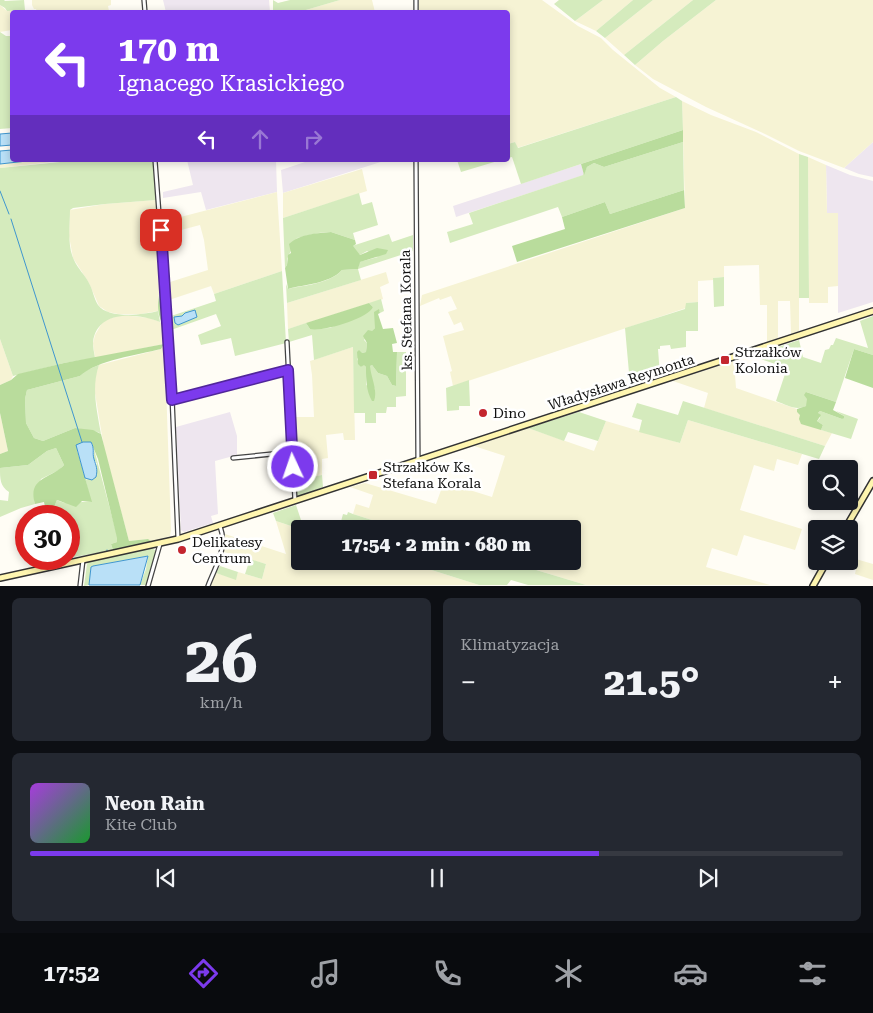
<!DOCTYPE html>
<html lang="pl">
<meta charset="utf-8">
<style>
body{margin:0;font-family:"Roboto Serif",serif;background:#242831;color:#f1f3f6;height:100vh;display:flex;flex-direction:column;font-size:19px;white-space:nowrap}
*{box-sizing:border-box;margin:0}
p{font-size:16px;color:#9ea1a6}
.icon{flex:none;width:28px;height:28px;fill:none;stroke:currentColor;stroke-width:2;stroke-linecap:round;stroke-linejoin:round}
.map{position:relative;height:586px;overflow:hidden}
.side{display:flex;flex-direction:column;gap:12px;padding:12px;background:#0d0f14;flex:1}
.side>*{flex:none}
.hud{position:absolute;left:10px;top:10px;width:500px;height:152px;border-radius:5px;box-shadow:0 2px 8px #0003;background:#7c3aed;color:#fff;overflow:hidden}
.controls{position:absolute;left:808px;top:460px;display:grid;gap:10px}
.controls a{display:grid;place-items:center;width:50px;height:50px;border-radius:5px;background:#171b24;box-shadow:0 2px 8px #0003;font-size:25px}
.speed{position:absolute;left:15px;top:505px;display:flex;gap:10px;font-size:25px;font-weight:700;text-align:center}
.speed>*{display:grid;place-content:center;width:65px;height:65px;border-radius:50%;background:#171b24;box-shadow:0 2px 8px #0003;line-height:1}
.speed .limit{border:8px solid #d22;background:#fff;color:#111}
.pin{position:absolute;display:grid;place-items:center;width:42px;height:42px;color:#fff;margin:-21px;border-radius:10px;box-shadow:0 2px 8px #0006}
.me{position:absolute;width:55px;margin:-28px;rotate:357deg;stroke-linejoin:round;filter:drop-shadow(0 0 4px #0008)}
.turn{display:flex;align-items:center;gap:18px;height:105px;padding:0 25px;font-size:22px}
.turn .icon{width:65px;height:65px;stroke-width:2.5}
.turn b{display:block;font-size:35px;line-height:42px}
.lanes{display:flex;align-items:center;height:48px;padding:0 25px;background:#0003;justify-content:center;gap:25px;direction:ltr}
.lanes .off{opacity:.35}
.big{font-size:38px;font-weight:800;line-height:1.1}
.side .tile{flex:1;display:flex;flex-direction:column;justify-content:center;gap:8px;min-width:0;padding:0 18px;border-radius:8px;background:#242831}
.side .dial{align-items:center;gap:0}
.dial b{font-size:65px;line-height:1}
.song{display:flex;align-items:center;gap:15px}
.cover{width:60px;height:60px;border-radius:8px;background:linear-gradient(135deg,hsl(280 70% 55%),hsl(130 70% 35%))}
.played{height:5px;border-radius:2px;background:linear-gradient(90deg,#7c3aed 70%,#363941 70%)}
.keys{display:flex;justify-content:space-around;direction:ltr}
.heat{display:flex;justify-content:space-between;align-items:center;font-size:28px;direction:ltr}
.side .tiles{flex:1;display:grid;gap:12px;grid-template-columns:1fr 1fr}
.tile:last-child{grid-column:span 2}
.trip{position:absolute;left:291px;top:520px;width:290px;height:50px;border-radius:5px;background:#171b24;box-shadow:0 2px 8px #0003;font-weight:800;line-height:50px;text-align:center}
.menu{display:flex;height:80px;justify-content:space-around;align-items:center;background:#090b0e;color:#9ea1a6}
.menu .icon{width:35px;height:35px}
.menu .active{color:#7c3aed}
.menu b{font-size:22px;color:#f1f3f6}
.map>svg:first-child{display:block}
.industrial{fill:#eee6ef}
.farmland{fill:#f6f3d4}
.green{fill:#d5ebbd}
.forest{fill:#b9dc9c}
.water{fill:#b9e0f7;stroke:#3f96cf}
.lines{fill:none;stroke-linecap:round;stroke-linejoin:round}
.stream{stroke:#3f96cf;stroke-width:1}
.street-casing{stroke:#444;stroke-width:5.5}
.secondary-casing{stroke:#333;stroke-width:8}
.street{stroke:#fff;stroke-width:3}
.secondary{stroke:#fff6b0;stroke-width:5}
.route-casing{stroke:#51269a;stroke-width:12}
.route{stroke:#7c3aed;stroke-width:9}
.poi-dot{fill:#c4262e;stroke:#fff;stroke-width:2}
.labels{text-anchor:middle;stroke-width:5;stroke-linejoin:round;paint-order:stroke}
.street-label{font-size:14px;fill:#111;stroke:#fff}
.poi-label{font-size:14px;fill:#111;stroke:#fff;text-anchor:start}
</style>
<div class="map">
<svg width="873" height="586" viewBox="0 0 873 586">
<rect width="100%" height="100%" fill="#fffdf5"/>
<path class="industrial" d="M163,0h106l1,12h-104z
M873,142v35l-14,-3 -15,-6z
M187,160h89l1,32 -71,18 -5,-18 -38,6v-6l30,-7z
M311,160h76l-104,33 -2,-23z
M581,164l3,11 -128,42 -3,-11z
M826,165l24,10 23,6v121l-35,11v-100h-11z
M230,412l7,24v19l-22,6 3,53 -7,2 2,7 -29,9 -3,-2 -5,-103z"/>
<path class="farmland" d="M32,0h79v5l-3,1 1,5 -72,1 -1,-3h-2l-2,-4z
M340,0h32l3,12h-76z
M419,0h123l36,26 23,12 12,12 47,38 16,9 -159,51 -2,-6 -7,2v-132h-89z
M603,0h30l-37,31 -21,-10z
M653,0h40l-69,55 -19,-17z
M716,0h157v142l-29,26 -45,-17 -34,-17 -59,-27 -53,-28 -18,-14 28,-24z
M0,5l7,6 18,-1 1,2h-14v18l-12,2z
M682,101l29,14 45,17 43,22v177l-8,3 -1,-33h-12v37l-11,4v-37h-7l-1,-40 -35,1v11l-11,1v2l-15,1v21l-12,1v5l-233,78 -3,-14 2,-1 -9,-35 21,-6 -3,-8 -7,3 -6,-13 9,-3 -6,-13 -11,4 -1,-2 -19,8 2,-11 263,-87z
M808,157l18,8 1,48h11v73l-10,1v16h-19z
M36,160h17v2l-53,6v-4z
M362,169l5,22 -84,27v-25z
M277,192l5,79 -68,23 -3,-8 -42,14 1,-18 38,-12 -4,-30 -4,-15 -34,9 -1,-13z
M156,200l6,79 -4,20v12l-17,3h-23l-10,-2 -9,-6 -10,-23 -16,-25 -4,-22 1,-26 35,-6z
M386,272l3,11 -9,4 3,12 -95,30 -1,-26z
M122,315l28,3 10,4 4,5 7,203 -1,6 -21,7 1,-2 -2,-2 -19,2 -25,-93 -10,-61 2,-13 3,-9 62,-16 3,-5 -69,14 -2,-15 2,-8 7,-12 6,-4z
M0,339l13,37 -2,4 -11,5z
M353,347l2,93h-11l-1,-7 -17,2 2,23 -6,1v16l-16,3 -2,-28 -11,1v-34h21l-2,-42 -2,-14z
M734,361l2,27 61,21v3l24,18 11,3 -7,13 -121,-38 4,-15 -35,-12z
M0,413l8,38 -8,3z
M688,420l114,34 -4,11 -21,-6 -3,12 -20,-6 -14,45 62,19 -7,21 -51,-15 -7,21 -25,-8 -6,19 64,18h-184l-80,-24h66v-32h-172l-47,-15 3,-10 13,4 4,-13 -23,-8 15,-4 71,21 8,-22 48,15 13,-41 -31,-10 54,-18 66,23 12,-30 74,22z
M276,521l24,8v32h103l76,24 -269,1 6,-13 20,6 2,-7 24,7 4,-15 -42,-12 1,-18 61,20z
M849,557l24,7v16l-18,-6 1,-5 -22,-8h15z"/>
<path class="green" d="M0,0h4l1,1 19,-1 1,10 -18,1 -2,-3 -5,-3z
M273,0l5,3 12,-3h50l-41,12h-26z
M559,0h44l-28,21 -21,-17z
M633,0h20l-48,38 -9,-7z
M693,0h23l-53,41 -28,24 -11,-10z
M0,32l6,4h6v92l-12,1z
M676,97l6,4 1,29 -162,54 -9,-27 -4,1v-14l7,-2 3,6z
M683,142l1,48 -74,24 -5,-12 -43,15 -4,-10 -108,36 -3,-11 26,-8 -4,-11 114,-38 4,-8 7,-4 10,4z
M799,154l9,3 1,141h-10z
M80,160h73l3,40 -51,4 -32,4 -3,2c0,16 -3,36 4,50 4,9 11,15 15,23 4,7 5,16 9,22 10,14 45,10 60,6l2,11c-22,-9 -63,-13 -67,20 0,5 1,11 2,16l-31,5 -51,13 -13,-37v-171z
M457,160h44l-40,12z
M359,193l3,12 10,-3 6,23 -25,8 2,7 -24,-8 -13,1 -21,5 -10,21v6l-2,3 -2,-50z
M389,234l3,8 21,-7v16l-55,18 3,11 -74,23 -1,-19 2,5c16,-4 42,-5 54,-19l16,-1 1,-7 19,-5 -11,-6 -7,4 -4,-2 -4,-7z
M282,271l4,72 -51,13 -4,-18 -30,7 -3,-10 23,-9 -5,-12 -45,16v-14l45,-15 -2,-7z
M724,277v29l-10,1 -1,-29z
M381,299l3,12 -4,2v-2l-5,3v14l-11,12 3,3 -1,9 -4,1 -5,6 4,8 3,-3 2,3v18l9,5 -4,-10 -2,-14 3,-1 6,8 9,3 5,9 4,1 1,-34h9v44l-10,1v10h-9l-1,6h-10v10h-11v-10h-11l-1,-66 -39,13 -2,-25 -23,7 -1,-13 18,-6 4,6 20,-1 43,-21 -4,-4z
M698,302v29h-12v16l-15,2 -1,-4 -10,1v3h-2l2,27 -30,8 -5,-56 60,-19 1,-6z
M873,316v39l-19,-6 -18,53 -30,-10 2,11 -2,3c-10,5 -19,-1 -30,-5l11,-33 -35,-12 47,-16 4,17 18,6 4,-13 4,-1 2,-4h2l3,-7 32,10 -8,-27z
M99,365c-8,23 -2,46 2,69l-3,-2 -23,-4 -32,13 -9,-3 -8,-15 -1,-24 2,-9 53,-14 7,-6z
M469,380l1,26h-11v4l-12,1 -1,-23z
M683,401l142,45 -6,13 -131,-39 -8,23 -41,-11 3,-12 -10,-3 5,-14 41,12z
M820,411l22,8 2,-3 -8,-5 22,8 -7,20 -30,-9 2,-5 -6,-4 3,-3 -2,-5z
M579,412l27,9 -8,20 -30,-9 -4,9 -36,-13z
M56,448l8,17 -5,5 -18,9 -7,21 1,4 -14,4 -21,9v-17l8,1 1,-9c-9,-6 -9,-13 -9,-24l28,-3 19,-14z
M94,449l24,90 -1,3 -6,2 2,6 -39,7 -5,-19v-22h-16l-1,-4 5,-12c11,6 22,1 34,2l-6,-24 2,2 10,-16 -3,-5z
M322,475l1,12 -23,9h-2l-3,-2v-14z
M296,505l5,15 28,9h-29l-24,-8 -3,-8z
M348,512l5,2 47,15 -50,-2 -11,2 4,-15 4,1z
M152,548l4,3v3l-10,31h-6l6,-16 2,-13 -55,10 -2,1 -2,18 -5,1 3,-22 1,-2z
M250,559l16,5 -4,15 -17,-5z
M403,561h30l24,8 3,-7 -3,-1h49l80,24h-58l-17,-5 -4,5h-28z
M220,566l18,6 -2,8 -20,-7z"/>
<path class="forest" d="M683,130v12l-79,25 -10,-4 -7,4 -3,8 -3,-11z
M684,190l1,18 -168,54 -5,-16 53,-17 -3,-12 43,-15 5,12z
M331,232l24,8 1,4 -3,2 7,9 17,-7 11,2 -2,4 -26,8 -2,7 -16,1c-13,14 -37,14 -54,19l-3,-21 2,-3 1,-10 3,-2 -2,-9c10,-10 29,-11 42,-12z
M162,279l2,48c-10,-18 -5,-29 -2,-48z
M369,303l4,4c-5,12 -51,25 -63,22l-4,-6z
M379,309l1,4 -2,1 5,15 10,-1 4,15 -5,1 1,8h4l-1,34 -4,-1 -5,-9 -9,-3 -6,-8 -2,1c1,12 8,24 4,35h-2c-6,-11 -6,-21 -6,-34l-2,-2 -3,2 -3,-3 -1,-12 2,-2 3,3 4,-1 1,-9 -4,-7 5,-6 4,1 3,-3 -1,-16z
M164,344l-3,5c-23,6 -64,11 -81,27l-53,14 -2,9 1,24 8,15 9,3 32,-13 18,2 8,4 28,107 19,-2 3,2 -2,2 -36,7 -2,-6 6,-2v-4l-19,-79 -7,-17 -14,8 15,52 -10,-1 -6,6 -19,-7 -5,12 1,4h-6l-3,-14 -9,2c-8,-27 16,-25 29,-39l-8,-17 -9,3 -19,14 -28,3v-14l8,-3 -8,-38v-28l11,-5 7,-6 46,-11z
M854,349l19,6v33l-28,-10z
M806,392l30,10 -3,8 11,6v2l-2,1 -22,-8 -2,2 3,2 -4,6 6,4 -2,5 -20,-6 -2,-5 1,-4 -3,-3v-3l9,-3 1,-7 -3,-4z"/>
<path class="water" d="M12,133v12l-12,1v-12z
M12,150v10h24l-36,4v-13z
M195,310l2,7 -19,8 -3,-2 -1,-6 8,-1 3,-3z
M83,442h8c4,7 1,11 3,17 2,7 4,10 2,18l-4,3 -7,-2 -9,-33z
M148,556l-8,29h-51l2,-18 2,-1z"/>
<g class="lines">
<path class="stream" d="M0,191l9,23
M11,219l71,223
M107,550v1"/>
<defs>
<path id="street" d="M144,0l1,12
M416,0v12
M155,160l16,213 7,165
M416,160l2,300
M287,342l8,159
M172,400l115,-30
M233,458l59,-6
M80,586l3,-26
M148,586l12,-42
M208,586c8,-21 20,-38 12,-60"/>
<path id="secondary" d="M845,529l28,-48
M0,578l178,-39 695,-228
M813,586l14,-25"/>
</defs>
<use href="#street" class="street-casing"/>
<use href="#secondary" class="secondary-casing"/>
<use href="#street" class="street"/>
<use href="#secondary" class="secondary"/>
</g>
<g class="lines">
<defs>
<path id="route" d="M161,230l11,170 116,-30 5,97"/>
</defs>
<use href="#route" class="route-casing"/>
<use href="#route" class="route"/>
</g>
<g class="poi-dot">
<rect x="720" y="355" width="10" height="10" rx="2.5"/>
<circle cx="483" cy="413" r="5"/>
<rect x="368" y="470" width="10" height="10" rx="2.5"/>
<circle cx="182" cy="550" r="5"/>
</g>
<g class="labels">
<g class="street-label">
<text transform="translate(406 310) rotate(-91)" y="5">ks. Stefana Korala</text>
<text transform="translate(621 382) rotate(-18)" y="5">Władysława Reymonta</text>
</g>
<g class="poi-label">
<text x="735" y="357">Strzałków<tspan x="735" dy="16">Kolonia</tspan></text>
<text x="493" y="418">Dino</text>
<text x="383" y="472">Strzałków Ks.<tspan x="383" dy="16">Stefana Korala</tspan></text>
<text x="192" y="547">Delikatesy<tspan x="192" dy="16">Centrum</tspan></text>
</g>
</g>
</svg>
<div class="controls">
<a><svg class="icon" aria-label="search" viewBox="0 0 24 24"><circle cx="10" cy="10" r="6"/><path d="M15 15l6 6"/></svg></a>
<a><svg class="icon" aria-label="layers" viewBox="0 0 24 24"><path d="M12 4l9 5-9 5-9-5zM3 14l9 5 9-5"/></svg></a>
</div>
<div class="speed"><div class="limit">30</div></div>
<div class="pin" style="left:161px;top:230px;background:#d93025"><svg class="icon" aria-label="arrive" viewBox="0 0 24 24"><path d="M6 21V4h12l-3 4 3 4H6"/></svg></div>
<svg class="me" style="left:293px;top:467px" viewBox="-20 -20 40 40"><circle r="17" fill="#7c3aed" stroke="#fff" stroke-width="3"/><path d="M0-11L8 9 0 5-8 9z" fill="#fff"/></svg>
<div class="trip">17:54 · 2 min · 680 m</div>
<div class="hud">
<div class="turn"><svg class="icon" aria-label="left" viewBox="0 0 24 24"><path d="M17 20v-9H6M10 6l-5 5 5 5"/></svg><div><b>170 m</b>Ignacego Krasickiego</div></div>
<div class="lanes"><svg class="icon" aria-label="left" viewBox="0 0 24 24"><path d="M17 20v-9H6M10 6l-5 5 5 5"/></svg><svg class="icon off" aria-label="ahead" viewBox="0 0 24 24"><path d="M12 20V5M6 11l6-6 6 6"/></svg><svg class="icon off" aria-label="right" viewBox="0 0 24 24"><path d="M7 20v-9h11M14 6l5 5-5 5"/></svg></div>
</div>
</div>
<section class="side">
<div class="tiles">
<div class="tile dial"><b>26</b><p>km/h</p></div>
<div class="tile"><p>Klimatyzacja</p>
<div class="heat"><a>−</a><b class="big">21.5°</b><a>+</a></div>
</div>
<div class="tile">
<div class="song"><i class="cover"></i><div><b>Neon Rain</b><p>Kite Club</p></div></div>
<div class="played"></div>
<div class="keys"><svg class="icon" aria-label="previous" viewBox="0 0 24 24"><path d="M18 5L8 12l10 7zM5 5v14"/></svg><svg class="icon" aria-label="pause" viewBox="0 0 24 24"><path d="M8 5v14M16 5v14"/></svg><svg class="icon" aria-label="next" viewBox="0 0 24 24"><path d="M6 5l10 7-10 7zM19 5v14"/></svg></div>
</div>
</div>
</section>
<nav class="menu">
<b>17:52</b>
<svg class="icon active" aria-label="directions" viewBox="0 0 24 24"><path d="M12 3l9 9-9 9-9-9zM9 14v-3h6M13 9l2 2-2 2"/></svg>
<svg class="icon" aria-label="music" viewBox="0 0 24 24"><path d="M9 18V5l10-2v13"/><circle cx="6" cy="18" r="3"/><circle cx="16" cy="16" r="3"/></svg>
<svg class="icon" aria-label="phone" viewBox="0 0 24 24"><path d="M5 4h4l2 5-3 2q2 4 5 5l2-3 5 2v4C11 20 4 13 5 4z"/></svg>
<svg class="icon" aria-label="climate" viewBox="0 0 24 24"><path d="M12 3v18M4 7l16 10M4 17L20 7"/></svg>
<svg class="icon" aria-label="car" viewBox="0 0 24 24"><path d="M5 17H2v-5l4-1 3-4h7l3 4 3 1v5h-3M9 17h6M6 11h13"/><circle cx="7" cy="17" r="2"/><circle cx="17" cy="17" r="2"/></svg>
<svg class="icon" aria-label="filters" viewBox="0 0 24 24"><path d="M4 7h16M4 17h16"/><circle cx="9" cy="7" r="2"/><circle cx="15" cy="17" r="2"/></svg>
</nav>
